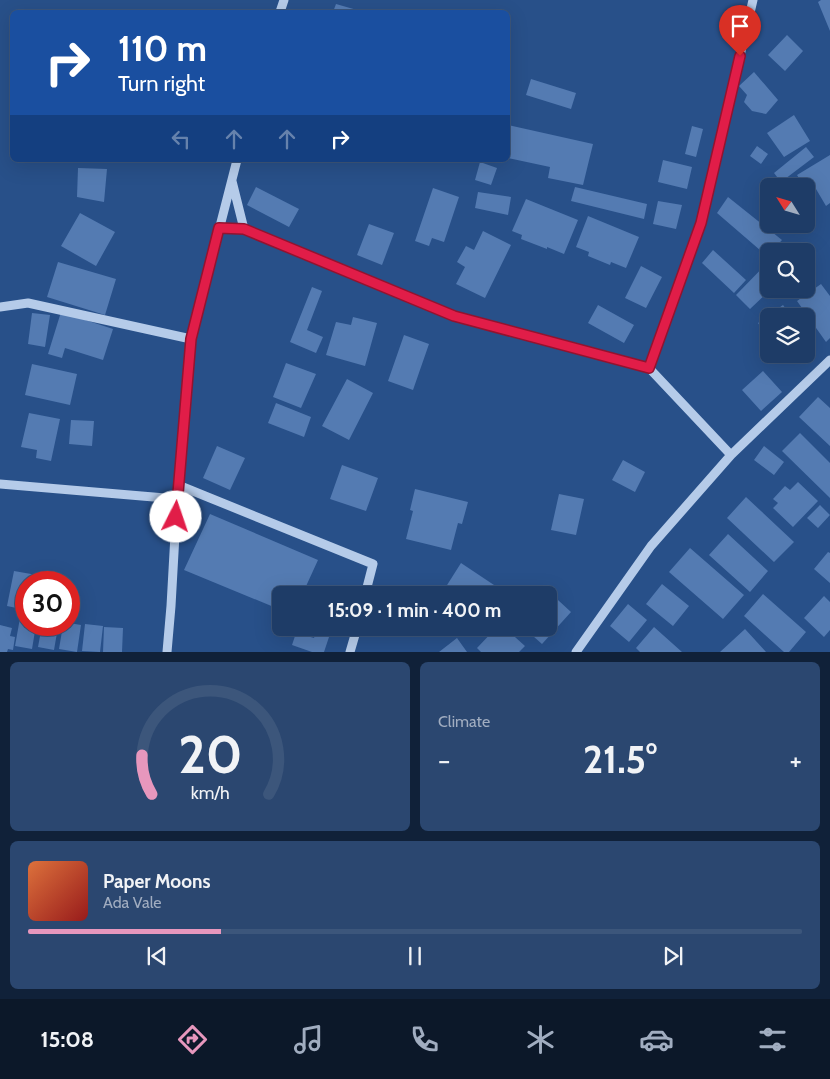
<!DOCTYPE html>
<meta charset="utf-8">
<style>
body{margin:0;font-family:Cabin,sans-serif;background:#2b4770;color:#f1f3f6;height:100vh;display:flex;flex-direction:column;font-size:19px;white-space:nowrap}
*{box-sizing:border-box;margin:0}
p{font-size:16px;color:#a1adc0}
.icon{flex:none;width:28px;height:28px;fill:none;stroke:currentColor;stroke-width:2;stroke-linecap:round;stroke-linejoin:round}
.map{position:relative;height:652px;overflow:hidden}
.side{display:flex;flex-direction:column;gap:10px;padding:10px;background:#102139;flex:1}
.side>*{flex:none}
.guide{position:absolute;left:10px;top:10px;width:500px;height:152px;border-radius:8px;box-shadow:0 5px 20px #0002,0 0 0 1px #3c567b;background:#1a4fa0;color:#fff;overflow:hidden}
.needle{width:32px;rotate:307deg}
.fabs{position:absolute;left:760px;top:178px;display:grid;gap:10px}
.fabs a{display:grid;place-items:center;width:55px;height:55px;border-radius:8px;background:#1e3c67;box-shadow:0 5px 20px #0002,0 0 0 1px #3c567b;font-size:25px}
.speed{position:absolute;left:15px;top:571px;display:flex;gap:10px;font-size:25px;font-weight:700;text-align:center}
.speed>*{display:grid;place-content:center;width:65px;height:65px;border-radius:50%;background:#1e3c67;box-shadow:0 5px 20px #0002,0 0 0 1px #3c567b;line-height:1}
.speed .limit{border:8px solid #d22;background:#fff;color:#111}
.pin{position:absolute;display:grid;place-items:center;width:42px;height:42px;color:#fff;margin:-51px -21px;border-radius:50% 50% 50% 0;rotate:-45deg;box-shadow:0 0 5px #0007}
.pin .icon{rotate:45deg}
.me{position:absolute;width:55px;margin:-28px;rotate:4deg;stroke-linejoin:round;filter:drop-shadow(0 0 4px #0008)}
.turn{display:flex;align-items:center;gap:18px;height:105px;padding:0 25px;font-size:22px}
.turn .icon{width:65px;height:65px;stroke-width:2.5}
.turn b{display:block;font-size:35px;line-height:42px}
.lanes{display:flex;align-items:center;height:48px;padding:0 25px;background:#0003;justify-content:center;gap:25px;direction:ltr}
.lanes .off{opacity:.35}
.big{font-size:38px;font-weight:700;line-height:1.1}
.side .card{flex:1;display:flex;flex-direction:column;justify-content:center;gap:8px;min-width:0;padding:0 18px;border-radius:8px;background:#2b4770}
.side .dial{align-items:center;gap:0}
.dial svg{height:130px;overflow:visible;fill:none;stroke:#3c567b;stroke-width:7;stroke-linecap:round;text-anchor:middle}
.dial text{fill:#f1f3f6;stroke:none}
.song{display:flex;align-items:center;gap:15px}
.cover{width:60px;height:60px;border-radius:8px;background:linear-gradient(135deg,hsl(20 70% 55%),hsl(0 70% 35%))}
.played{height:5px;border-radius:2px;background:linear-gradient(90deg,#e797bd 25%,#3c567b 25%)}
.keys{display:flex;justify-content:space-around;direction:ltr}
.heat{display:flex;justify-content:space-between;align-items:center;font-size:28px;direction:ltr}
.side .tiles{flex:1;display:grid;gap:10px;grid-template-columns:1fr 1fr}
.card:last-child{grid-column:span 2}
.trip{position:absolute;left:272px;top:586px;width:285px;height:50px;border-radius:8px;background:#1e3c67;box-shadow:0 5px 20px #0002,0 0 0 1px #3c567b;font-weight:700;line-height:50px;text-align:center}
.tabs{display:flex;height:80px;justify-content:space-around;align-items:center;background:#0c1829;color:#a1adc0}
.tabs .icon{width:35px;height:35px}
.tabs .selected{color:#e797bd}
.tabs b{font-size:22px;color:#f1f3f6}
.map>svg:first-child{display:block}
.building{fill:#547bb2}
.lines{fill:none;stroke-linecap:round;stroke-linejoin:round}
.minor{stroke:#b5cbe9;stroke-width:9}
.route-casing{stroke:#92132f;stroke-width:12}
.route{stroke:#e11d48;stroke-width:9}
</style>
<div class="map">
<svg width="830" height="652" viewBox="0 0 830 652">
<rect width="100%" height="100%" fill="#285089"/>
<path class="building" d="M821,0h9v31l-12,-29z
M336,4l28,8h-31z
M787,35l16,16 -18,20 -17,-16z
M754,72l24,28 -12,14 -14,-3 -8,-9 3,-7 -8,-9z
M531,79l45,14 -5,16 -45,-14z
M794,115l16,26 -26,16 -17,-24z
M508,125l85,19 -10,41 -35,-7 2,-11 -42,-9z
M692,126l11,3 -7,28 -11,-3z
M757,146l11,8 -7,10 -11,-8z
M806,147l8,10 -33,25 -7,-9z
M830,155v48l-4,3 -10,-17 -8,5 -2,-8h-2l-7,-11z
M663,160l29,7 -5,22 -29,-7z
M480,162l17,6 -6,17 -16,-5z
M78,168l29,1 -3,33 -27,-5z
M256,187l43,22 -10,18 -42,-22z
M575,187l72,17 -3,15 -73,-18z
M433,188l26,9 -15,45 -12,-4 -3,8 -14,-5z
M478,192l33,5 -3,18 -33,-7z
M728,197l54,43 -10,11h-3l-2,5 -50,-43z
M526,199l52,21 -14,34 -17,-7v2l-26,-10 1,-4 -10,-4z
M658,201l24,4 -6,24 -23,-5z
M80,213l35,19 -19,34 -35,-20z
M588,216l51,21 -13,31 -15,-6 -1,3 -22,-9 1,-4 -13,-5z
M369,224l25,9 -12,32 -25,-10z
M483,231l28,14 -26,53 -29,-14 9,-17 -8,-5 9,-16 8,4z
M786,244l7,7h-14z
M713,250l33,30 -12,13 -32,-30z
M769,261v28h2l-21,20 -14,-14z
M58,262l58,17 -11,36 -58,-18z
M641,266l21,11 -16,31 -21,-10z
M821,284l9,12v42l-4,4 -29,-41z
M312,287l10,4 -15,39 16,7 -7,16 -26,-11z
M598,305l36,20 -10,18 -36,-20z
M783,305l8,11h-22v23l-11,-16z
M61,312l52,17 -10,31 -38,-12 -3,10 -14,-4z
M32,313l18,2 -5,32 -17,-3z
M353,317l24,6 -12,43 -39,-11 10,-33 15,3z
M404,335l25,9 -16,46 -25,-9z
M286,363l30,11 -15,34 -28,-11z
M32,364l45,10 -7,31 -45,-10z
M763,371l19,21 -21,19 -19,-21z
M347,379l26,14 -24,47 -27,-14z
M818,397l12,11v38l-31,-29z
M276,403l35,14 -7,20 -36,-14z
M29,413l31,6 -9,42 -15,-3 1,-8 -16,-3z
M71,420l23,1 -2,25 -23,-2z
M800,433l30,30v35l-48,-47z
M217,446l28,12 -15,32 -27,-12z
M764,446l20,16 -10,13 -20,-15z
M623,460l22,12 -10,20 -23,-12z
M342,465l36,13 -12,33 -36,-12z
M798,482l20,19 -25,26 -20,-19 5,-5 -5,-4 12,-13 5,4z
M415,489l53,13 -6,22 -4,-1 -7,27 -45,-11 7,-28 -3,-1z
M559,494l25,5 -8,36 -25,-5z
M746,497l48,45 -20,20 -47,-44z
M820,505l10,10 -12,13 -11,-10z
M210,514l108,46 -16,35h-21v15l-97,-40z
M728,534l40,37 -18,21 -41,-37z
M690,548l54,47 -21,24 -54,-47z
M828,552l2,1v30l-16,-14z
M461,563l39,26 -4,6h-50l-4,-2z
M14,571l40,7 -1,4h-27v28l-19,-4z
M662,584l27,22 -16,20 -27,-22z
M406,586l17,9h-22z
M546,589l25,23 -29,32 -18,-16h25v-33h-8z
M763,594l43,38 -17,20h-5l-40,-36z
M824,596l6,6v28l-6,7 -20,-19z
M628,604l19,16 -18,22 -19,-16z
M20,618l6,1v6h10l-4,24 -17,-3z
M69,623l12,2 -4,27 -18,-3 4,-24h6z
M85,624l18,2 -3,26 -18,-1z
M0,625l12,3 -2,8 5,1 -2,13 -5,-1 -1,3h-7z
M42,625l16,2 -4,23 -16,-3z
M104,627l19,1 -1,24h-19z
M654,627l28,25h-42l-4,-4z
M496,628h9l20,18 -6,6h-38l-4,-4z
M317,629l13,5 -6,18h-12l-20,-7 4,-12 18,5z
M745,629l21,23h-46z
M457,638l10,14h-28z"/>
<g class="lines">
<path class="minor" d="M280,12l4,-12
M232,181l12,48
M219,229h25l210,87 195,52 82,87
M0,307l28,-4 163,36
M649,368l52,-145 52,-223
M0,484l177,15
M178,485l195,79 -8,31
M167,652l4,-46 6,-107 14,-160 46,-179
M350,652l7,-24
M576,652l75,-106 80,-91 99,-95"/>
</g>
<g class="lines">
<defs>
<path id="route" d="M176,517l15,-178 28,-111 25,1 210,87 195,52 52,-145 39,-167"/>
</defs>
<use href="#route" class="route-casing"/>
<use href="#route" class="route"/>
</g>
</svg>
<div class="fabs">
<a><svg class="needle" viewBox="-14 -14 28 28"><path d="M0-13l5 13h-10z" fill="#e53935"/><path d="M0 13l5-13h-10z" fill="#a1adc0"/></svg></a>
<a><svg class="icon" aria-label="search" viewBox="0 0 24 24"><circle cx="10" cy="10" r="6"/><path d="M15 15l6 6"/></svg></a>
<a><svg class="icon" aria-label="layers" viewBox="0 0 24 24"><path d="M12 4l9 5-9 5-9-5zM3 14l9 5 9-5"/></svg></a>
</div>
<div class="speed"><div class="limit">30</div></div>
<div class="pin" style="left:740px;top:56px;background:#d93025"><svg class="icon" aria-label="arrive" viewBox="0 0 24 24"><path d="M6 21V4h12l-3 4 3 4H6"/></svg></div>
<svg class="me" style="left:176px;top:517px" viewBox="-20 -20 40 40"><circle r="19" fill="#fff"/><path d="M0-13L10 11 0 6-10 11z" fill="#e11d48"/></svg>
<div class="trip">15:09 · 1 min · 400 m</div>
<div class="guide">
<div class="turn"><svg class="icon" aria-label="right" viewBox="0 0 24 24"><path d="M7 20v-9h11M14 6l5 5-5 5"/></svg><div><b>110 m</b>Turn right</div></div>
<div class="lanes"><svg class="icon off" aria-label="left" viewBox="0 0 24 24"><path d="M17 20v-9H6M10 6l-5 5 5 5"/></svg><svg class="icon off" aria-label="ahead" viewBox="0 0 24 24"><path d="M12 20V5M6 11l6-6 6 6"/></svg><svg class="icon off" aria-label="ahead" viewBox="0 0 24 24"><path d="M12 20V5M6 11l6-6 6 6"/></svg><svg class="icon" aria-label="right" viewBox="0 0 24 24"><path d="M7 20v-9h11M14 6l5 5-5 5"/></svg></div>
</div>
</div>
<section class="side">
<div class="tiles">
<div class="card dial"><svg viewBox="0 0 100 80">
<path d="M14 69A42 42 0 1 1 86 69"/>
<path d="M14 69A42 42 0 0 1 8 45" stroke="#e797bd"/>
<text x="50" y="56" font-size="32" font-weight="700">20</text>
<text x="50" y="72" font-size="11">km/h</text>
</svg></div>
<div class="card"><p>Climate</p>
<div class="heat"><a>−</a><b class="big">21.5°</b><a>+</a></div>
</div>
<div class="card">
<div class="song"><i class="cover"></i><div><b>Paper Moons</b><p>Ada Vale</p></div></div>
<div class="played"></div>
<div class="keys"><svg class="icon" aria-label="previous" viewBox="0 0 24 24"><path d="M18 5L8 12l10 7zM5 5v14"/></svg><svg class="icon" aria-label="pause" viewBox="0 0 24 24"><path d="M8 5v14M16 5v14"/></svg><svg class="icon" aria-label="next" viewBox="0 0 24 24"><path d="M6 5l10 7-10 7zM19 5v14"/></svg></div>
</div>
</div>
</section>
<nav class="tabs">
<b>15:08</b>
<svg class="icon selected" aria-label="directions" viewBox="0 0 24 24"><path d="M12 3l9 9-9 9-9-9zM9 14v-3h6M13 9l2 2-2 2"/></svg>
<svg class="icon" aria-label="music" viewBox="0 0 24 24"><path d="M9 18V5l10-2v13"/><circle cx="6" cy="18" r="3"/><circle cx="16" cy="16" r="3"/></svg>
<svg class="icon" aria-label="phone" viewBox="0 0 24 24"><path d="M5 4h4l2 5-3 2q2 4 5 5l2-3 5 2v4C11 20 4 13 5 4z"/></svg>
<svg class="icon" aria-label="climate" viewBox="0 0 24 24"><path d="M12 3v18M4 7l16 10M4 17L20 7"/></svg>
<svg class="icon" aria-label="car" viewBox="0 0 24 24"><path d="M5 17H2v-5l4-1 3-4h7l3 4 3 1v5h-3M9 17h6M6 11h13"/><circle cx="7" cy="17" r="2"/><circle cx="17" cy="17" r="2"/></svg>
<svg class="icon" aria-label="filters" viewBox="0 0 24 24"><path d="M4 7h16M4 17h16"/><circle cx="9" cy="7" r="2"/><circle cx="15" cy="17" r="2"/></svg>
</nav>
